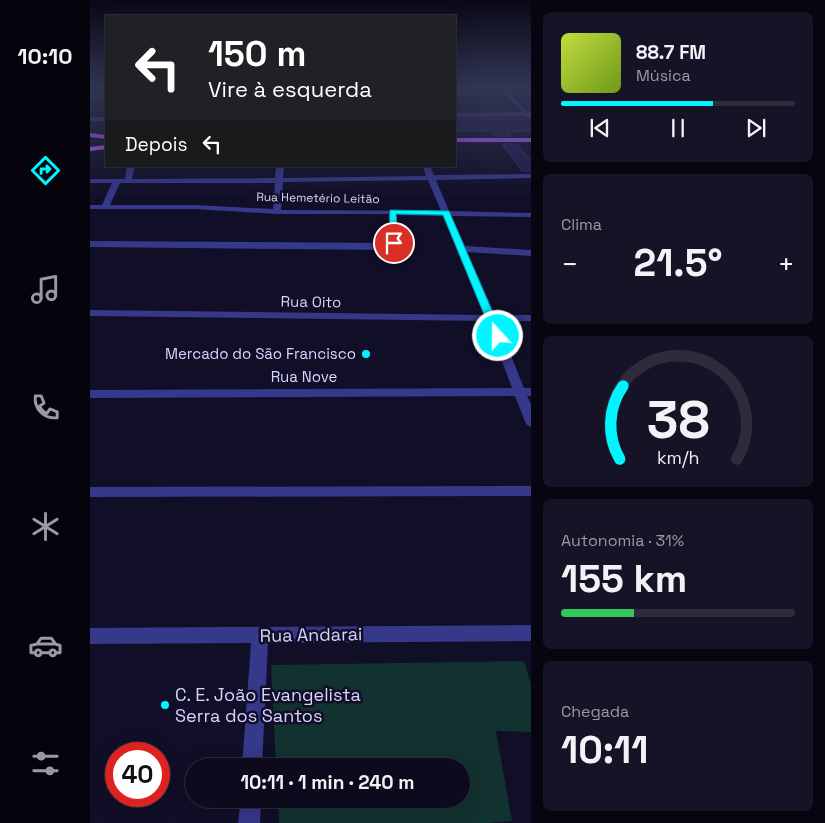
<!DOCTYPE html>
<html lang="pt">
<meta charset="utf-8">
<style>
body{margin:0;font-family:"Space Grotesk",sans-serif;background:#161327;color:#f1f3f6;height:100vh;display:flex;flex-direction:column;font-size:19px;white-space:nowrap}
*{box-sizing:border-box;margin:0}
p{font-size:16px;color:#9a9aa4}
.icon{flex:none;width:28px;height:28px;fill:none;stroke:currentColor;stroke-width:2;stroke-linecap:round;stroke-linejoin:round}
.map{position:relative;flex:1;overflow:hidden}
.panel{display:flex;flex-direction:column;gap:12px;padding:12px;background:#070610;width:294px}
.panel>*{flex:none}
.top-card{position:absolute;left:15px;top:15px;width:351px;height:152px;border-radius:0px;box-shadow:0 5px 20px #0002,0 0 0 1px #2d2b3c;background:#202124;color:#fff;overflow:hidden}
.speed{position:absolute;left:15px;top:742px;display:flex;gap:10px;font-size:25px;font-weight:700;text-align:center}
.speed>*{display:grid;place-content:center;width:65px;height:65px;border-radius:50%;background:#0d0a1e;box-shadow:0 5px 20px #0002,0 0 0 1px #2d2b3c;line-height:1}
.speed .limit{border:8px solid #d22;background:#fff;color:#111}
.pin{position:absolute;display:grid;place-items:center;width:42px;height:42px;color:#fff;margin:-21px;border:2px solid #fff;border-radius:50%;box-shadow:0 1px 5px #0007}
.me{position:absolute;width:55px;margin:-28px;rotate:339deg;stroke-linejoin:round;filter:drop-shadow(0 0 4px #0008)}
.turn{display:flex;align-items:center;gap:18px;height:105px;padding:0 20px;font-size:22px}
.turn .icon{width:65px;height:65px;stroke-width:2.5}
.turn b{display:block;font-size:35px;line-height:42px}
.then{display:flex;align-items:center;height:48px;padding:0 20px;background:#0003;gap:10px;font-size:19px}
.big{font-size:38px;font-weight:700;line-height:1.1}
.panel .card{flex:1;display:flex;flex-direction:column;justify-content:center;gap:8px;min-width:0;padding:0 18px;border-radius:8px;background:#161327}
.panel .dial{align-items:center;gap:0}
.dial svg{height:130px;overflow:visible;fill:none;stroke:#2d2b3c;stroke-width:7;stroke-linecap:round;text-anchor:middle}
.dial text{fill:#f1f3f6;stroke:none}
.song{display:flex;align-items:center;gap:15px}
.cover{width:60px;height:60px;border-radius:8px;background:linear-gradient(135deg,hsl(70 70% 55%),hsl(80 70% 35%))}
.played{height:5px;border-radius:2px;background:linear-gradient(90deg,#01f5ff 65%,#2d2b3c 65%)}
.keys{display:flex;justify-content:space-around;direction:ltr}
.heat{display:flex;justify-content:space-between;align-items:center;font-size:28px;direction:ltr}
.charge{height:8px;border-radius:4px;background:linear-gradient(90deg,#34c759 31%,#2d2b3c 0)}
.trip{position:absolute;left:95px;top:758px;width:285px;height:50px;border-radius:25px;background:#0d0a1e;box-shadow:0 5px 20px #0002,0 0 0 1px #2d2b3c;font-weight:700;line-height:50px;text-align:center}
main{display:flex;flex:1;min-height:0}
.dock{display:flex;flex-direction:column;width:90px;justify-content:space-around;align-items:center;background:#05040c;color:#9a9aa4}
.dock .icon{width:35px;height:35px}
.dock .current{color:#01f5ff}
.dock b{font-size:22px;color:#f1f3f6}
.map>svg:first-child{display:block}
.green{fill:#11322f}
.building{fill:#20194a;stroke:#342977}
.lines{fill:none;stroke-linecap:round;stroke-linejoin:round}
.minor{fill:#363889;fill-rule:evenodd}
.major{fill:#b85cff;fill-rule:evenodd}
.route{fill:#01f5ff;stroke:#019fa6}
.poi-dot{fill:#01f5ff;stroke:#110e28;stroke-width:2}
.labels{text-anchor:middle;stroke-width:5;stroke-linejoin:round;paint-order:stroke}
.far-street-label{font-size:12px;fill:#d7d5ff;stroke:#110e28}
.street-label{font-size:15px;fill:#d7d5ff;stroke:#110e28}
.poi-label{font-size:15px;fill:#d7d5ff;stroke:#110e28;text-anchor:end}
.near-street-label{font-size:18px;fill:#d7d5ff;stroke:#110e28}
.near-poi-label{font-size:18px;fill:#d7d5ff;stroke:#110e28;text-anchor:start}
</style>
<main>
<nav class="dock">
<b>10:10</b>
<svg class="icon current" aria-label="directions" viewBox="0 0 24 24"><path d="M12 3l9 9-9 9-9-9zM9 14v-3h6M13 9l2 2-2 2"/></svg>
<svg class="icon" aria-label="music" viewBox="0 0 24 24"><path d="M9 18V5l10-2v13"/><circle cx="6" cy="18" r="3"/><circle cx="16" cy="16" r="3"/></svg>
<svg class="icon" aria-label="phone" viewBox="0 0 24 24"><path d="M5 4h4l2 5-3 2q2 4 5 5l2-3 5 2v4C11 20 4 13 5 4z"/></svg>
<svg class="icon" aria-label="climate" viewBox="0 0 24 24"><path d="M12 3v18M4 7l16 10M4 17L20 7"/></svg>
<svg class="icon" aria-label="car" viewBox="0 0 24 24"><path d="M5 17H2v-5l4-1 3-4h7l3 4 3 1v5h-3M9 17h6M6 11h13"/><circle cx="7" cy="17" r="2"/><circle cx="17" cy="17" r="2"/></svg>
<svg class="icon" aria-label="filters" viewBox="0 0 24 24"><path d="M4 7h16M4 17h16"/><circle cx="9" cy="7" r="2"/><circle cx="15" cy="17" r="2"/></svg>
</nav>
<div class="map">
<svg width="442" height="823" viewBox="0 0 442 823">
<rect width="100%" height="100%" fill="#110e28"/>
<path class="green" d="M434,661l7,23v48l-35,-1 16,90 -26,2h-207l-1,-24h183v-33h-185l-5,-101z"/>
<path class="building" d="M433,118l9,9v4l-25,1 4,4h-15l-3,-5h-38v-12z
M412,144h15l15,18v9h-10z"/>
<g class="lines">
<path class="minor" d="M413,86l5,4h24v4h-21l17,18h4v8l-7,-4 -70,1v-4l67,-1 -17,-18h-50v-4h47l-2,-2z
M0,94h16v4h-16z
M0,117h16v4h-16z
M37,166h8l-3,13 143,-1 1,-12h8l-1,12 143,-2 -3,-10h7l4,9 98,-1v4l-96,2 13,31 83,2v4l-81,-1 14,30 67,4v6l-65,-4 28,63h37v6h-35l27,67h8v8h-5l5,10v22l-6,-4 -11,-28 -425,2v-8l422,-2 -25,-67 -397,-5v-6l394,5 -41,-99 -46,-1v28l-3,6 -3,1 -301,-3v-6l299,2v-29h-112l-83,-5h-104v-4h12l10,-22h-22v-4h35zM338,180l13,31 -160,-1 2,-28zM30,183h155l-2,26 -79,-4h-84z
M442,486v10l-442,1v-10z
M442,625v16l-264,2 -6,123h-20l9,-123 -161,1v-16z
M151,799h20l-1,24h-22z"/>
<path class="major" d="M0,133l16,2v4l-16,-2z
M365,138h77v4h-77z
M16,145v4l-16,2v-4z"/>
</g>
<linearGradient id="sky" x2="0" y2="1"><stop stop-color="#090816"/><stop offset="0.43" stop-color="#323653"/><stop offset="1" stop-color="#323653" stop-opacity="0"/></linearGradient>
<rect width="442" height="201" fill="url(#sky)"/>
<path class="route" d="M300,210l59,1 54,125 -2,2 -3,1 -5,-3 -50,-121 -47,-1 2,29 -4,3 -5,-3z"/>
<g class="poi-dot">
<circle cx="276" cy="354" r="5"/>
<circle cx="75" cy="705" r="5"/>
</g>
<g class="labels">
<g class="far-street-label">
<text transform="translate(228 198) rotate(1)" y="4">Rua Hemetério Leitão</text>
</g>
<g class="street-label">
<text transform="translate(221 302) rotate(1)" y="5">Rua Oito</text>
<text x="214" y="382">Rua Nove</text>
</g>
<g class="poi-label">
<text x="266" y="359">Mercado do São Francisco</text>
</g>
<g class="near-street-label">
<text transform="translate(221 635) rotate(-1)" y="6">Rua Andarai</text>
</g>
<g class="near-poi-label">
<text x="85" y="701">C. E. João Evangelista<tspan x="85" dy="21">Serra dos Santos</tspan></text>
</g>
</g>
</svg>
<div class="speed"><div class="limit">40</div></div>
<div class="pin" style="left:304px;top:243px;background:#d93025"><svg class="icon" aria-label="arrive" viewBox="0 0 24 24"><path d="M6 21V4h12l-3 4 3 4H6"/></svg></div>
<svg class="me" style="left:408px;top:336px" viewBox="-20 -20 40 40"><circle r="17" fill="#01f5ff" stroke="#fff" stroke-width="3"/><path d="M0-11L8 9 0 5-8 9z" fill="#fff"/></svg>
<div class="trip">10:11 · 1 min · 240 m</div>
<div class="top-card">
<div class="turn"><svg class="icon" aria-label="left" viewBox="0 0 24 24"><path d="M17 20v-9H6M10 6l-5 5 5 5"/></svg><div><b>150 m</b>Vire à esquerda</div></div>
<div class="then">Depois<svg class="icon" aria-label="left" viewBox="0 0 24 24"><path d="M17 20v-9H6M10 6l-5 5 5 5"/></svg></div>
</div>
</div>
<section class="panel">
<div class="card">
<div class="song"><i class="cover"></i><div><b>88.7 FM</b><p>Música</p></div></div>
<div class="played"></div>
<div class="keys"><svg class="icon" aria-label="previous" viewBox="0 0 24 24"><path d="M18 5L8 12l10 7zM5 5v14"/></svg><svg class="icon" aria-label="pause" viewBox="0 0 24 24"><path d="M8 5v14M16 5v14"/></svg><svg class="icon" aria-label="next" viewBox="0 0 24 24"><path d="M6 5l10 7-10 7zM19 5v14"/></svg></div>
</div>
<div class="card"><p>Clima</p>
<div class="heat"><a>−</a><b class="big">21.5°</b><a>+</a></div>
</div>
<div class="card dial"><svg viewBox="0 0 100 80">
<path d="M14 69A42 42 0 1 1 86 69"/>
<path d="M14 69A42 42 0 0 1 16 24" stroke="#01f5ff"/>
<text x="50" y="56" font-size="32" font-weight="700">38</text>
<text x="50" y="72" font-size="11">km/h</text>
</svg></div>
<div class="card"><p>Autonomia · 31%</p><b class="big">155 km</b><div class="charge"></div></div>
<div class="card"><p>Chegada</p><b class="big">10:11</b></div>
</section>
</main>
